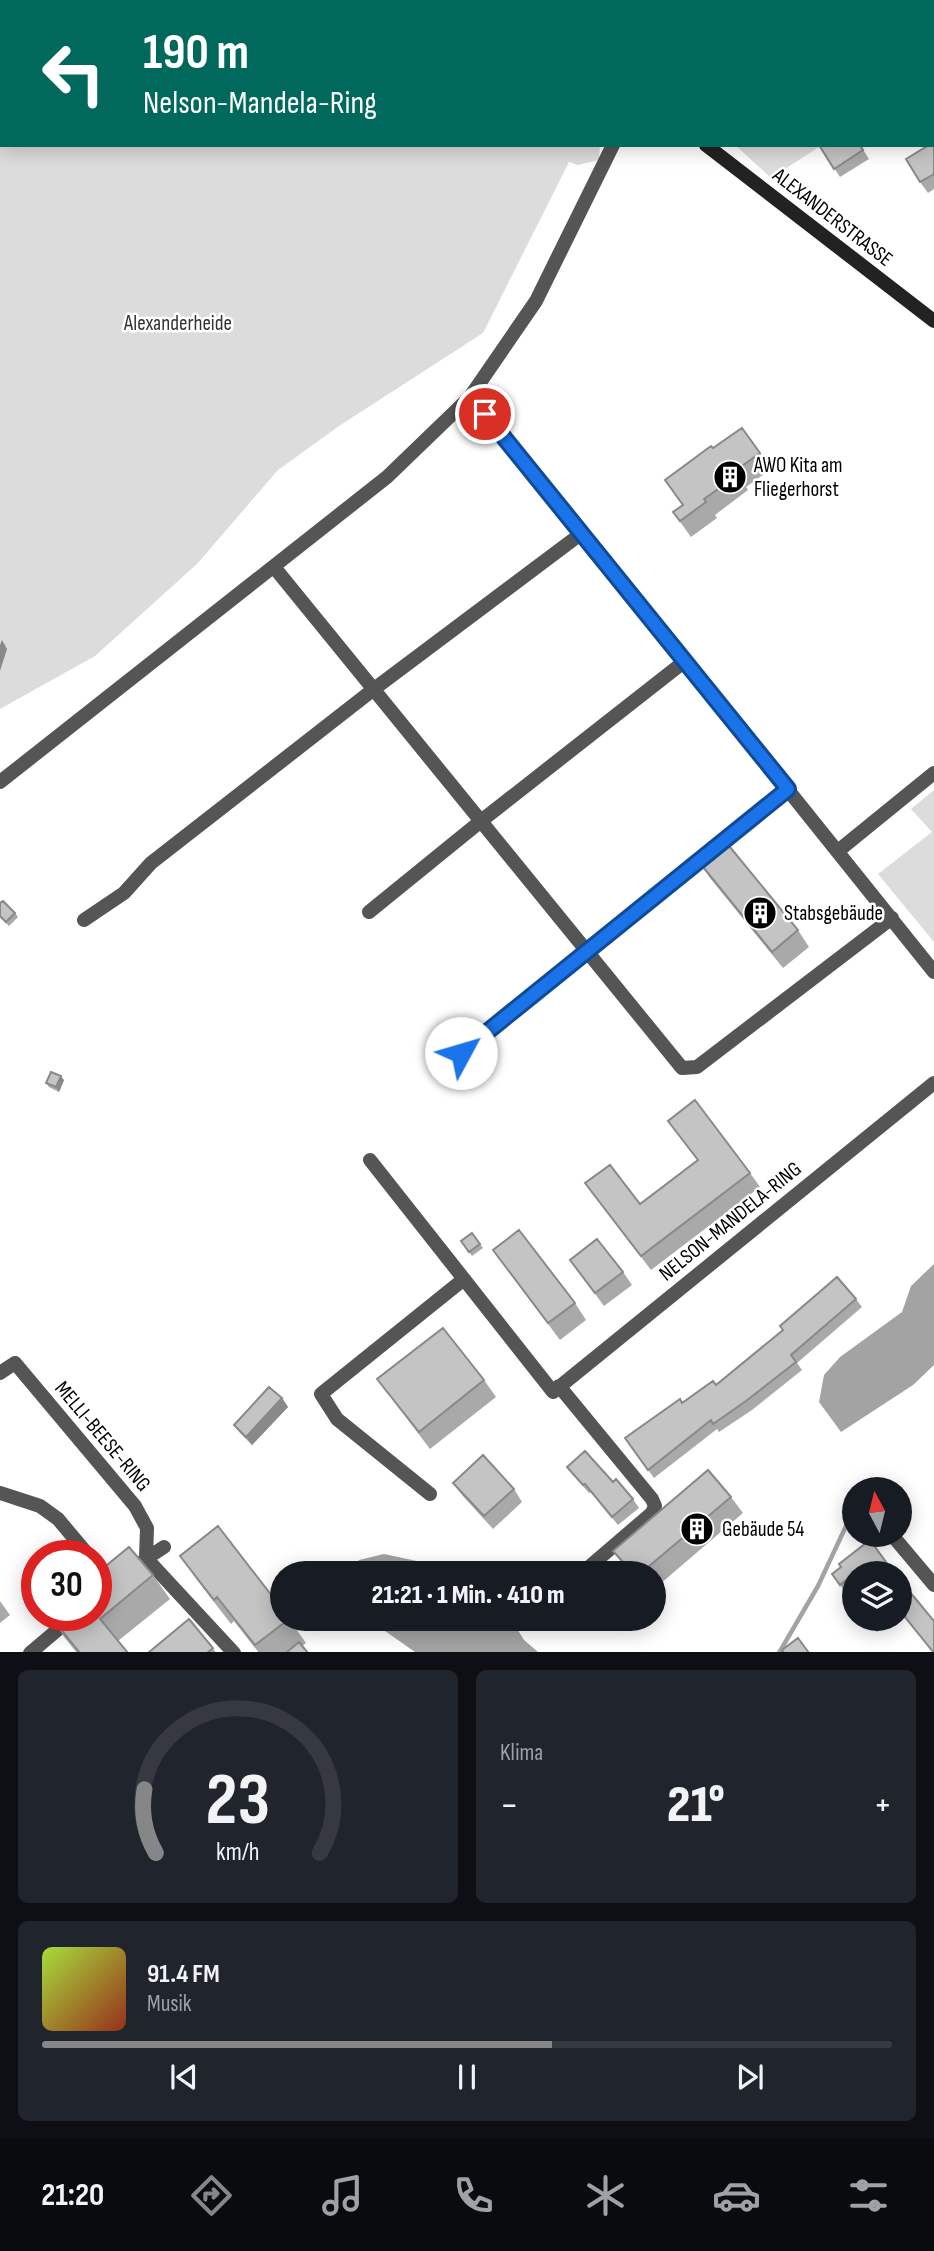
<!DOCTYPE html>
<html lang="de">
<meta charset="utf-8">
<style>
body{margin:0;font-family:"Sofia Sans Condensed",sans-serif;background:#20242c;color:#f1f3f6;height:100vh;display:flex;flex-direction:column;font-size:26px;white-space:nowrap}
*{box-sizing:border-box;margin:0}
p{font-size:23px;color:#9ea1a6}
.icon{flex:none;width:38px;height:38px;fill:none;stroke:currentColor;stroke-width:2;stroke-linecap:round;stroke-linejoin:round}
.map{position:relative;height:1652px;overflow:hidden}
.drawer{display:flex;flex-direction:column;gap:18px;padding:18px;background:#0d0f14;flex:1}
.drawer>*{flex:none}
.guide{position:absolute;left:0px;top:0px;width:934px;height:147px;box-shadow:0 4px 18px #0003;background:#00695c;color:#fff;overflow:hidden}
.needle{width:46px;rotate:353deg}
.buttons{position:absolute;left:842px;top:1477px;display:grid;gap:14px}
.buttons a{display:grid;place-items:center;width:70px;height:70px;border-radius:50%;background:#171b24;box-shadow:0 4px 18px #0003;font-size:35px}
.speed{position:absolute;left:21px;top:1540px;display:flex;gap:14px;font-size:35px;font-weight:700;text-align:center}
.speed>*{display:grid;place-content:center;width:91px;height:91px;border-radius:50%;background:#171b24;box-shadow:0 4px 18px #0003;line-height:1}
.speed .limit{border:10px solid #d22;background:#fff;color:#111}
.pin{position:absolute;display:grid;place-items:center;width:60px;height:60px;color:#fff;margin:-30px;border:4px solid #fff;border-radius:50%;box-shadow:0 2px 7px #0007}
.me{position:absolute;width:77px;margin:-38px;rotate:51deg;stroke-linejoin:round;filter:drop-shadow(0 0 5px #0008)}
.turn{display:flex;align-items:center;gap:24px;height:147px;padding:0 28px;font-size:32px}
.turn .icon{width:91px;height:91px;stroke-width:2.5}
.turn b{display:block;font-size:49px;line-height:60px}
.big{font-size:52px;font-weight:800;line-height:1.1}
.drawer .card{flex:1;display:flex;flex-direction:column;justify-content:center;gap:10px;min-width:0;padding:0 24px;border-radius:10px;background:#20242c}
.drawer .dial{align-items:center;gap:0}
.dial svg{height:182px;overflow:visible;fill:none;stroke:#363941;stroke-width:7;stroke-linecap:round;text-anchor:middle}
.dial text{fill:#f1f3f6;stroke:none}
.song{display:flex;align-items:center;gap:21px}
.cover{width:84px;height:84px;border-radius:10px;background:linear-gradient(135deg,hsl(80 70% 55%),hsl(10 70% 35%))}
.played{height:7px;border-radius:4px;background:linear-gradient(90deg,#858687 60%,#363941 60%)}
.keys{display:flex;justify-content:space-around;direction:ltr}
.heat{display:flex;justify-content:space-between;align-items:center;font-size:38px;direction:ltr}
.drawer .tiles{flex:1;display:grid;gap:18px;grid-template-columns:1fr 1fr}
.card:last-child{grid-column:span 2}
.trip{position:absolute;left:270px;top:1561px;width:396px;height:70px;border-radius:35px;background:#171b24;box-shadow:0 4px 18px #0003;font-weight:800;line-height:70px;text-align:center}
.dock{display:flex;height:112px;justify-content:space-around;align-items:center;background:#090b0e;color:#9ea1a6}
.dock .icon{width:49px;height:49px}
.dock .current{color:#858687}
.dock b{font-size:32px;color:#f1f3f6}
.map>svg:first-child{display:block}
.green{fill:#dcdcdc}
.water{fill:#a3a3a3}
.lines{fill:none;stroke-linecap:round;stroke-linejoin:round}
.stream{stroke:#a3a3a3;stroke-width:4.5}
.minor{stroke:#555;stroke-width:14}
.tertiary{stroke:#555;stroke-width:14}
.secondary{stroke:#222;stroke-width:14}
.wall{fill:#a9a9a9}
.shaded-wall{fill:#898989}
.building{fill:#c4c4c4;stroke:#898989;stroke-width:2}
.route-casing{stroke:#114b97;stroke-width:18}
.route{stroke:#1a73e8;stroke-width:12}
.labels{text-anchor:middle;stroke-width:5;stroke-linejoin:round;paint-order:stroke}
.street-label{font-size:21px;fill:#000;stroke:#fff}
.park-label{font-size:21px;fill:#333;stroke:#fff}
.poi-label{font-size:21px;fill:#000;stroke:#fff;text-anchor:start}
</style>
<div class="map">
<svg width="934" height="1653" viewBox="0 0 934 1653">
<rect width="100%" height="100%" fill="#fff"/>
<path class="green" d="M0,0h475l2,2h-475v143h598l-1,15 -21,5 -9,-3 -86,171 -144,93 -61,44 -81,94 -102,92 -95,53z
M735,145h87l-51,33z
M934,790v152l-56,-68 54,-42 -21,-23z"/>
<path class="water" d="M934,1264v101l-21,20 -72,47 -22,-30 5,-27 16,-18 62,-45 9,-26z
M384,1554l80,17 2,2h-120l13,-13z
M368,1619h143l13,21 14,12h-123z"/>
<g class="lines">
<path class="stream" d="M863,1489l5,-8
M779,1653l39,-67 36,-77"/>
<path class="minor" d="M714,2l2,-2
M470,397l112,136 352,439
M274,567l408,501 15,-1 195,-149
M838,851l96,-78
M369,912l112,-91 204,-160
M84,920l40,-27 27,-30 223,-174 208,-156
M461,1053l327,-264
M370,1160l183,232 381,-309
M0,1373l15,-10 120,143 12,22 -1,30 88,95
M559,1386l93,113 3,7 -3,7 -70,60
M0,1493l40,13 18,13 31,37
M430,1494l-93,-75 -16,-25 143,-115
M892,1535l42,50
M141,1562l23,-15
M30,1653l45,-38"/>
<path class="tertiary" d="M0,782l387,-305 83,-80 66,-96 77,-156"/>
<path class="secondary" d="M511,0l2,2
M706,145l228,176"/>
</g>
<path class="wall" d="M934,142v47l-6,4 -8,-11z
M819,145h41l9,14 -29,18z
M742,428l29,41 -25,18 2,3 -33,25 2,3 -26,19 -18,-25 10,-7 30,-57z
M699,862l99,68 11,17 -26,21 -73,-90z
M0,903l15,10 3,4 -9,9 -9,-9z
M64,1080l-5,12 -10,-5 -3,-4z
M668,1121l82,52 10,14 -109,83 -66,-87 55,21 57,-44z
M472,1233l11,15 -11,8 -11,-15z
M493,1250l82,53 11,17 -26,20z
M570,1260l53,12 9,13 -28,21z
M856,1299l6,8 -65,56 5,7 -50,40 -33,22 -2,-3 -63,49 -29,-40 57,-35 34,-18z
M377,1379l107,1 12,17 -66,52z
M282,1398l6,9 -36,38 -12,-12 -6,-8z
M567,1467l46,15 20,17 6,9 -21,17 -27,-33 -2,1 -16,-18z
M453,1483l61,6 8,13 -29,27 -31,-34z
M731,1497l12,16 -90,77v-17h-23l-17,-22z
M180,1556l109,63 17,24 -4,3 6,7h-49l-25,-32 -3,3 -34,-44z
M841,1567l53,6h-40v11l-9,8 -13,-18z
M153,1575l17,24 -52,42 10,12h-51l-12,-15 -16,-23z
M0,1601l10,14 -10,8z
M867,1619h27l-17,13z
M213,1648l3,5h-68z"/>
<path class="shaded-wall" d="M2,640l5,9 -7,22v-26z
M61,1076l3,4 -5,12 -3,-5z
M282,1398l6,9 -36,38 -6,-8z"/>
<path class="building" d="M616,0h23l2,2h-26z
M896,0h38v5l-1,1v-4h-36z
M933,80l1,2v26l-1,-2z
M934,142v32l-14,8 -14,-23 23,-14h4v-2z
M819,145h41l3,5 -29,19z
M742,428l18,25 -25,18 3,4 -34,24 2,3 -26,19 -7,-9 10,-7 -18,-25 46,-34 2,2z
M725,841l73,89 -26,22 -73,-90z
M3,901l12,12 -9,9 -6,-6v-13z
M51,1072l10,4 -5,11 -10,-4z
M695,1100l55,73 -109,83 -56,-73 25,-18 30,39 58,-44 -30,-39z
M519,1230l56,73 -27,20 -55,-73z
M472,1233l8,11 -11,8 -8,-11z
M597,1239l26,33 -28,21 -25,-33z
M837,1277l19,22 -65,56 5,7 -50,39 -33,23 -2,-4 -63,50 -23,-32 55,-39 2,4 31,-22 3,4 67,-55 -3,-4z
M443,1328l41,52 -65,52 -42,-53z
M269,1387l13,11 -36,39 -12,-12z
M585,1451l28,31 3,-3 17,20 -21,18 -27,-33 -2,1 -16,-18z
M483,1455l31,34 -30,27 -31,-33z
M708,1470l23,27 -90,76h-8l-20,-22z
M218,1526l64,83v10h7l-34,26 -38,-48 -3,3 -34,-44z
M870,1540l24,33h-30l-4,-4 -20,16 -8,-11 9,-7 -2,-3z
M129,1547l24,28 -53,44 28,34h-48l-31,-38h47v-41z
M900,1580l34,41v32l-34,-42z
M189,1619l24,29 -6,5h-59z
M867,1619h14l-9,6z
M798,1638l11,15h-25l-2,-3z
M299,1642l9,11h-22z"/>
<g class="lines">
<defs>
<path id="route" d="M461,1053l327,-264 -303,-375"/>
</defs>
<use href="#route" class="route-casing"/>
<use href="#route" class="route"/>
</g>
<defs>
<symbol id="building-disc" viewBox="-11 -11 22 22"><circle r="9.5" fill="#000" stroke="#fff"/><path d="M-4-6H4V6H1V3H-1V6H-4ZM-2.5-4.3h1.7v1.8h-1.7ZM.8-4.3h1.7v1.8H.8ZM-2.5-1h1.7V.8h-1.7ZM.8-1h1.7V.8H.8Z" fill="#fff"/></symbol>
</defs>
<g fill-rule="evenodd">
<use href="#building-disc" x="711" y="458" width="38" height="38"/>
<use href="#building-disc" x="741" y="894" width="38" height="38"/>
<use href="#building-disc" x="678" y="1510" width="38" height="38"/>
</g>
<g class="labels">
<g class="street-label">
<text transform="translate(833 217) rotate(38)" y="7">ALEXANDERSTRASSE</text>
<text transform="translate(730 1221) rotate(-39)" y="7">NELSON-MANDELA-RING</text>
<text transform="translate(103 1436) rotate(50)" y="7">MELLI-BEESE-RING</text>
</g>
<g class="park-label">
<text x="178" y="330">Alexanderheide</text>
</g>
<g class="poi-label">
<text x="754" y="472">AWO Kita am<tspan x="754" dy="24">Fliegerhorst</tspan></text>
<text x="784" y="920">Stabsgebäude</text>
<text x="722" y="1536">Gebäude 54</text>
</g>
</g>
</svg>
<div class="buttons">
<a><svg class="needle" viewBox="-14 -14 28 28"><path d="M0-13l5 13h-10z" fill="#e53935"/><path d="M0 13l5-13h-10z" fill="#9ea1a6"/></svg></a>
<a><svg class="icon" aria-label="layers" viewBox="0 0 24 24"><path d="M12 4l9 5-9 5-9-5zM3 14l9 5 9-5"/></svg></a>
</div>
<div class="speed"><div class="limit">30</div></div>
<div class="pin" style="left:485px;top:414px;background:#d93025"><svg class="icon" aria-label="arrive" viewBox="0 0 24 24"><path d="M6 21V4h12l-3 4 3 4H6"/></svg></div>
<svg class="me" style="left:461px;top:1053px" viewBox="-20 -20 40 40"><circle r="19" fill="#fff"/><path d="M0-13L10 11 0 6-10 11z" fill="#1a73e8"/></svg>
<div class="trip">21:21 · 1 Min. · 410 m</div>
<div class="guide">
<div class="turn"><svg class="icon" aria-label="left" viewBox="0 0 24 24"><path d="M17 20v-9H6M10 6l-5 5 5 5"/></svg><div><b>190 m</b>Nelson-Mandela-Ring</div></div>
</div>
</div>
<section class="drawer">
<div class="tiles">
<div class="card dial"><svg viewBox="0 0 100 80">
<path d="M14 69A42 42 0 1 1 86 69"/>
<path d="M14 69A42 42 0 0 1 9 41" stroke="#858687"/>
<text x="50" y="56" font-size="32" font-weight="700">23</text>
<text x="50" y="72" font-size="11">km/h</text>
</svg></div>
<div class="card"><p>Klima</p>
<div class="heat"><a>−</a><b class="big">21°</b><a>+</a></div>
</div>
<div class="card">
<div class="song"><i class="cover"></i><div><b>91.4 FM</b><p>Musik</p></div></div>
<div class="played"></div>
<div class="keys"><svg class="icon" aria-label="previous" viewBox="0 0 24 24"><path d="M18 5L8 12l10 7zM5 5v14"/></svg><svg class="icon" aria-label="pause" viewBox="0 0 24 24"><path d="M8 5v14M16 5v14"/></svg><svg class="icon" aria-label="next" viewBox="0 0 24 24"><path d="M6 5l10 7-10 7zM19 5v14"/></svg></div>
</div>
</div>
</section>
<nav class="dock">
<b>21:20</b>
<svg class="icon current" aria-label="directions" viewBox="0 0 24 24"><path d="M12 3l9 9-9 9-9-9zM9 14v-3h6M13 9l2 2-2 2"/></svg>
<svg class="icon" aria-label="music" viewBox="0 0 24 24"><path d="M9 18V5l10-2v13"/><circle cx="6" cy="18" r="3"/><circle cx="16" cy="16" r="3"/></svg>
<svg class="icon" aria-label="phone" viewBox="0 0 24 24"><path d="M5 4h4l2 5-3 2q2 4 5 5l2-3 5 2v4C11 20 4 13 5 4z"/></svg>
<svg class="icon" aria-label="climate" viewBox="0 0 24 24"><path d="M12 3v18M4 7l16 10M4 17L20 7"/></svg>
<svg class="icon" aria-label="car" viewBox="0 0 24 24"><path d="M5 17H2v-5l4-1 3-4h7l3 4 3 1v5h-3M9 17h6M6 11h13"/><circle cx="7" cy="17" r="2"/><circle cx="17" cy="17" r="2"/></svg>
<svg class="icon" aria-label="filters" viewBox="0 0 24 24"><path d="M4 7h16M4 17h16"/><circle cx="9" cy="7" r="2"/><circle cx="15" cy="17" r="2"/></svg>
</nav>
